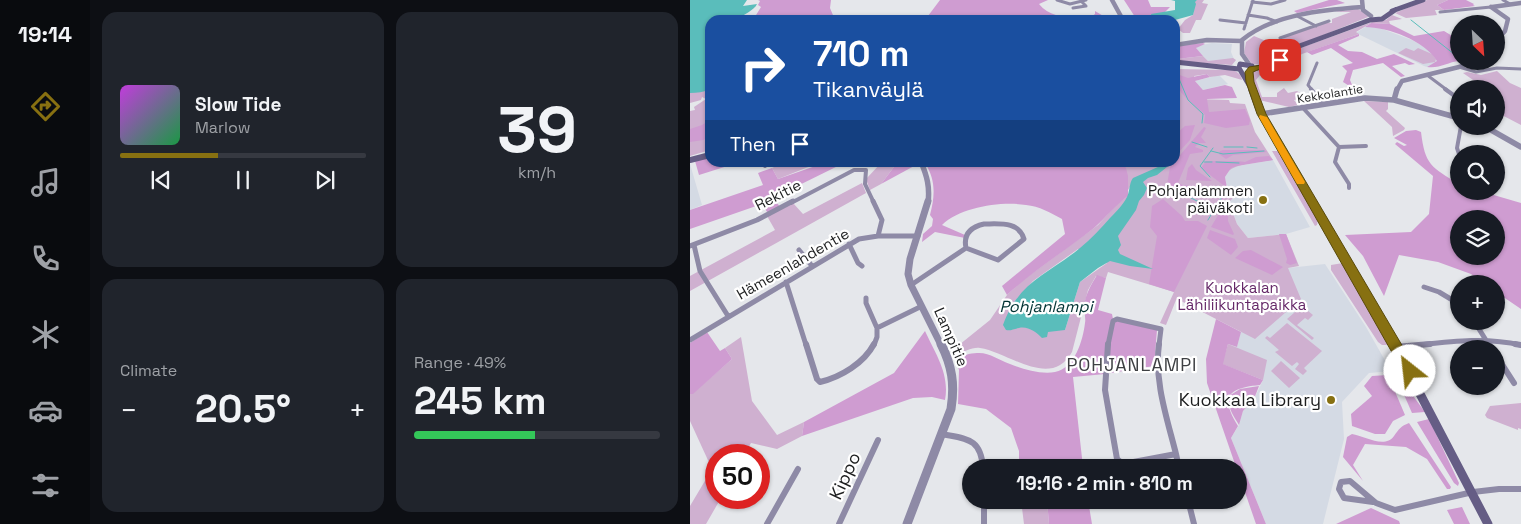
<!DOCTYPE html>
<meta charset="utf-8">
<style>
body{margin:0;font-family:"Space Grotesk",sans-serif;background:#20242c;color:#f1f3f6;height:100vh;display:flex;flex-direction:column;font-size:19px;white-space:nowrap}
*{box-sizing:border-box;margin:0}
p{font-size:16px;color:#9ea1a6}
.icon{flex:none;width:28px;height:28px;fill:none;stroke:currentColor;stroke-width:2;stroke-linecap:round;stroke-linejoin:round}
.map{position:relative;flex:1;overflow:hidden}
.details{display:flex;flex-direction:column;gap:12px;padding:12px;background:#0d0f14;width:600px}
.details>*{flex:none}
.top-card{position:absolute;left:15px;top:15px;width:475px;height:152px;border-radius:15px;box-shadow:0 1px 4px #0004;background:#1a4fa0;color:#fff;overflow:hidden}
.needle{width:32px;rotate:155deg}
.controls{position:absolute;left:760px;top:15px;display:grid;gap:10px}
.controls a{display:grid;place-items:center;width:55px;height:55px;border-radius:50%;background:#171b24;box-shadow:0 1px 4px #0004;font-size:25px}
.speed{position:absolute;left:15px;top:444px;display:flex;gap:10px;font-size:25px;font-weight:700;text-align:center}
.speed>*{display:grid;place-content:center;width:65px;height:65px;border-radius:50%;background:#171b24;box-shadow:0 1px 4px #0004;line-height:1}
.speed .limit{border:8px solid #d22;background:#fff;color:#111}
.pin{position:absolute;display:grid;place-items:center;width:42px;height:42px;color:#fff;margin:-21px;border-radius:10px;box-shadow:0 2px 8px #0006}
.me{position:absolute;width:55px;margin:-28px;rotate:331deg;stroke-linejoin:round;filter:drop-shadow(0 0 4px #0008)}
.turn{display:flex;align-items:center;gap:18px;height:105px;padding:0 25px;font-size:22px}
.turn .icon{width:65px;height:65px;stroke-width:2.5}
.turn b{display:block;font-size:35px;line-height:42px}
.then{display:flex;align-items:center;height:48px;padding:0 25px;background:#0003;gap:10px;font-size:19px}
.big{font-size:38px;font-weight:600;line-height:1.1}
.details .tile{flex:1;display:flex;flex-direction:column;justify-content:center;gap:8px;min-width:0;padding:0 18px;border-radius:15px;background:#20242c}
.details .dial{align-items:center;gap:0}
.dial b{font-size:65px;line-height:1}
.song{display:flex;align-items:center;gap:15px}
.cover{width:60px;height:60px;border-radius:8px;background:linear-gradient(135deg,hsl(290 70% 55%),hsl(140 70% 35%))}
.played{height:5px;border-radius:2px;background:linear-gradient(90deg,#877011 40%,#363941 40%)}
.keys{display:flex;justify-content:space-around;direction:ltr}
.heat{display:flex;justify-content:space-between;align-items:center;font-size:28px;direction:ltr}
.charge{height:8px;border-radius:4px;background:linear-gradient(90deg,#34c759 49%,#363941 0)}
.details .tiles{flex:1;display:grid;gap:12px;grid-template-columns:repeat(2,1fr)}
.trip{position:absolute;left:272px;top:459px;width:285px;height:50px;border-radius:25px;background:#171b24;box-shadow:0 1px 4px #0004;font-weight:600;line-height:50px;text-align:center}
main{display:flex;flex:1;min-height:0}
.dock{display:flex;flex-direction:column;width:90px;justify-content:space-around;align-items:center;background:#090b0e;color:#9ea1a6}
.dock .icon{width:35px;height:35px}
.dock .on{color:#877011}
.dock b{font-size:22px;color:#f1f3f6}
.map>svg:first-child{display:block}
.built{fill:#d4dae4}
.green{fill:#cfb0d0;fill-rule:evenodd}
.forest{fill:#cf9cd1;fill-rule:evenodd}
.water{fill:#5abdbb}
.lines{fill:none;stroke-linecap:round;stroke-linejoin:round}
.stream{stroke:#5abdbb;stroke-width:1}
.minor-far3{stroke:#8e8aa6;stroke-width:3}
.minor-far2{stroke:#8e8aa6;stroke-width:4}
.minor-far1{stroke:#8e8aa6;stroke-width:5}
.minor{stroke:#8e8aa6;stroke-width:6}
.tertiary-far3{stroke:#8e8aa6;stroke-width:4.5}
.tertiary-far2{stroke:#8e8aa6;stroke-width:5.5}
.tertiary-far1{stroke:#8e8aa6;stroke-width:7}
.tertiary{stroke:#8e8aa6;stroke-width:9}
.secondary-far3{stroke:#655d85;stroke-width:5}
.secondary-far2{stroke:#655d85;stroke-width:6}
.secondary-far1{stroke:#655d85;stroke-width:8}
.secondary{stroke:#655d85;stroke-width:9}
.route{fill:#877011;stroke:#58490b}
.slow{fill:#f59e0b}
.poi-dot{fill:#877011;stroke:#fff;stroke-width:2}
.labels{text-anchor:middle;stroke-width:4.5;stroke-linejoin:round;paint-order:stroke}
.far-street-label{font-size:12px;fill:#1d1e1f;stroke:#fff}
.poi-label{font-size:15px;fill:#1d1e1f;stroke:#fff;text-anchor:end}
.street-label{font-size:15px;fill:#1d1e1f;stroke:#fff}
.park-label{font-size:15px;fill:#652868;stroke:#fff}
.water-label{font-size:16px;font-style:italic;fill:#013232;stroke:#fff}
.quarter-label{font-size:18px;letter-spacing:1px;fill:#3e4043;stroke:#fff}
.near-poi-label{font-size:18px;fill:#1d1e1f;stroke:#fff;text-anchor:end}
.near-street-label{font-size:18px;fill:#1d1e1f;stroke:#fff}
</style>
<main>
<nav class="dock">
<b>19:14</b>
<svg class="icon on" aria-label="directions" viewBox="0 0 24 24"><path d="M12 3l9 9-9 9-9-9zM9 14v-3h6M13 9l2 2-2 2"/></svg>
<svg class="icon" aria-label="music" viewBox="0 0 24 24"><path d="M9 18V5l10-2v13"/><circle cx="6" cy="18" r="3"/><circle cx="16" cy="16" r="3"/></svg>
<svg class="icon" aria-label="phone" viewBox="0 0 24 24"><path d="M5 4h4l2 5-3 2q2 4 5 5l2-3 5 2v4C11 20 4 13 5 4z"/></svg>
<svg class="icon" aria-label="climate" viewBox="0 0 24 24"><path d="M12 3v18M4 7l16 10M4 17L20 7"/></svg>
<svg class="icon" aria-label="car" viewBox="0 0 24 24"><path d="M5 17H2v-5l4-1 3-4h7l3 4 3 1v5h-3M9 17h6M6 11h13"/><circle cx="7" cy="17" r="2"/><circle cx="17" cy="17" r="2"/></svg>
<svg class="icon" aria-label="filters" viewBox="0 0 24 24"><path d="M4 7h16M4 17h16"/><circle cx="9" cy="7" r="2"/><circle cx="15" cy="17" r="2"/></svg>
</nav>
<section class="details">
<div class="tiles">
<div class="tile">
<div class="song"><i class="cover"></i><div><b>Slow Tide</b><p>Marlow</p></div></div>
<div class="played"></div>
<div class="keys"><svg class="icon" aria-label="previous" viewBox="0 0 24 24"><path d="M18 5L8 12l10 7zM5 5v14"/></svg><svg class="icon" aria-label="pause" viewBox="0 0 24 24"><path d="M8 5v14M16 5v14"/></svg><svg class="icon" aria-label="next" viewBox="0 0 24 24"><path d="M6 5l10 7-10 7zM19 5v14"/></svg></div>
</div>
<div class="tile dial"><b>39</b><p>km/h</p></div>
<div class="tile"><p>Climate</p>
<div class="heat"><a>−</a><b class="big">20.5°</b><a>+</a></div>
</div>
<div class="tile"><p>Range · 49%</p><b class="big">245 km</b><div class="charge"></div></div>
</div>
</section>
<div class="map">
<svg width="831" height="524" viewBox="0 0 831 524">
<rect width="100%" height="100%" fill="#e5e7eb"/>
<path class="built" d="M675,27h12l35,13 20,11 6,10 -11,6 -3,-1 -68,-33z
M522,43l20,1 -1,8 3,7 -26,2 -12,-12 1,-3z
M529,75l9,9 -25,6 -8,-9z
M583,160l37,67 -24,7 -38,4 -11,-14 -8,-23 -4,-24 6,-9 6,-2z
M0,164l12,41 -12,5z
M635,264l41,63 25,44 -22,2 -27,29 2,37 -21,85h-57l-35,-86 8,-13 4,-14 11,-12 9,-19 -35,-36 9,3 4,-16 47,-63z"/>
<path class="green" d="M507,0h7l-2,3 6,1 -7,16h-5l-6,13h-7l-5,-4 7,-9 8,-5 2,-14z
M737,0h21l-11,5 7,5h-9l2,5 -31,3 -11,-5z
M668,9l10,6v2l-79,32 -14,13 -12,3 -11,-1 -8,-11 2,-11 8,-6 12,5 16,-1 3,-4 40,-13h7v-4l19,-7h-18z
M702,15l10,4 -13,2 1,3 -19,-1 -15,9 3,2 -57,20 -22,15 -19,5 -5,6 6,17h15v-4l7,-5 4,5 9,-2 5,3 -3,1 1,2h7l-13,3 4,5 -9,2 -30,-7 -9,-28 2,-2 22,-4 21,-16 80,-29 11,-1z
M20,40v86l-9,14 9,-1v11l-20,6v-45l5,-1 -1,-3 12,-8 -4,-2 -1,3 -11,3v-38z
M716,48l8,3 4,-3 14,6 4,5 -1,3 -12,2 -25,-11z
M485,50l2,9 26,-3 5,5 25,-3 3,2 -4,5 -57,-4z
M485,69l56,1c6,1 10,4 11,10l-17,-5 -15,2 -3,-3 -13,2 2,23 33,1 1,3 15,1 10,28 18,28c-13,2 -49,3 -49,20 1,8 7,11 9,18l-4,4 8,22 11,14 38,-4 13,32 -11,2 13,31 -46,40 -76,-39h-3l-10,25 -6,-2 14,-31 -66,-20 -2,6 -10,-2 -8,14 -16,62c-21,38 -64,0 -92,-4 -8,-1 -16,4 -23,6l-3,-5 36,-29 17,-25 16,-15 75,-55 21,-23 9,-6 -12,39 16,-51 -4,6 -3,-26 50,-2zM388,249l29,14 -27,19 -15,48 -55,-23 23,-26z
M807,71l13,12 11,5v37l-25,-13v-23h-10l-23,-16 4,-1 14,3z
M674,101l24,1v7l-2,2 19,17 -1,2 -11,6 -1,-9z
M582,151h8l38,68 -1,6 -2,1z
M131,162l-43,17 -6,-11 2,-1 -3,-4z
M191,163h16l-16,21 -11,6 -4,-11z
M172,183l4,10 -176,98v-15l85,-46 -8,-14 26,-13 10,11z
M653,263l44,77v5h-5l-4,-3 -47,-72v-5z
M612,306l11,9 -5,5 -3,-2 -8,7 17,13 -2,2 -25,-21z
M597,323l35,28 -18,17 3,3 -4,4 -8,-6 4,-5 -2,-2 -5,4 -17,-14 4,-2 -14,-12 2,-2 3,2z
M51,337l11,64 25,34 27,-13 -2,14 -25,13 -26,-6 -7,12h-28v43h5l-15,26h-16v-18l22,-37 -22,-48v-27l3,-1 39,-34 -7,-11z
M538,344l39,16 -4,20 -41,-16z
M591,361l19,17 -11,10 -18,-17z
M831,403v26l-3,-1v2l-31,-12 -2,-3 5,-9z
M331,500h26l2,24h-25z"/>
<path class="forest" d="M68,0h73l-1,8 5,12h-16l-8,-4 -7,-1 -17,5h-34l8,-13 -3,-2 2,-4z
M250,0h108l-9,4c13,16 34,13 52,13l4,-3v-3l10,6 13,1 2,2h-195z
M434,0h24l3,7h19l-6,6 -12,2 1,5h-16z
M639,0h8l8,3 -48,10 -3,-2z
M758,0h18l8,4 -1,1 2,1 -31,4 -7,-5z
M681,23l19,1 24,12 30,-5 15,9 -9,8 9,9v4c-11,1 -20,8 -32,6l10,-6c-12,-20 -49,-34 -72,-34z
M669,34v2l-21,9 10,6 14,1 15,7 17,-5 21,10 -6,1 -4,-2 -13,3 13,10 -4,1 -18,-14 -30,7 -3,10 5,12 -3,1 -1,-6 -8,-5 4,-11 -5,-5 11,-3 -22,-15 -19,7 -5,-3z
M513,43l2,1 -9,4 7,8 -26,3 -2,-13z
M487,74l11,4 19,-4 3,3 -15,4 8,9 22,-5 7,2 5,11 -30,1 2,13 36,-3 5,11 -1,5 -23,3 -22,-5 1,-8c-12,-12 -30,-22 -30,-40z
M20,120v19l-20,3v-13l12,-4z
M505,125l-5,15 -15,16v-21l10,-9z
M514,127l2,1 -5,9 5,6h-7l-4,4 8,3v2l-13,2 -12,29c10,7 46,-3 48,14l-4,3 -3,-6 -56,-4 4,-5 3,-18z
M726,130l5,2c4,33 10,35 38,52v7h21l41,12v106l-25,-17v-8h-11l-14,-10 -33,-12 -39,-7 -15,41 -21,-40 -18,-21 66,-3 18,-18 4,-38 -38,-32 2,-2 7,4 3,-1 -13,-7 12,-7zM769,219h37v37h-37z
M533,150h41l3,2 -34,3 -7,4 -7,-5 1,-3z
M579,156l4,4 -36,6 -6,2 -6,9 2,11 -26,-20 5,-7h31l8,1 11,-5z
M20,157v5l27,1 -38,12 -4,-14z
M134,163h20l-71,35 8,10 -12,7 -7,-11 -72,25v-19l73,-25 -5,-12 14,-5 6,11z
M207,163h17l2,2 -35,19z
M235,163h234l-34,1 3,12v20c-13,9 -22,22 -34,32 -29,23 -60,42 -87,67l-5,-9 63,-52 -3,-15c-11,-6 -23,-13 -36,-14 -25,-4 -65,2 -84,20l23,10v3l-30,-6 -13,10 1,-8 9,-8 1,-7 -3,-4c5,-19 6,-35 -5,-52z
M502,164l4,6 16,11 -26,-1 2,-12z
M473,199l19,17 3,5h13l9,5 -33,66 -25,-8 8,-48 -7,-9 2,-21z
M539,201l5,14h-6v6l6,13 -1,1 -22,-8 12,-20z
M520,230l25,9 3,8 -7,8 -24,-17z
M589,234h7l11,29 -7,2 -4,-2 1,-4z
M561,250l32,17 -11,8 -37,-17 8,-7z
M407,275l9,3 -8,32 14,4 1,5 44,11 -3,36 -49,8 -32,3 10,90h-64v-16l-8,-23 -25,-19 -28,-5 1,-34 -4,-11c7,-3 15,-6 22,-6 12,-1 22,7 33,11 12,5 32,11 45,8 20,-4 28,-32 30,-49 1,-5 -1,-11 -1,-16 1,-12 7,-22 13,-32z
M526,319l25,13 -4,15 -9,-3 -5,20 40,16 -3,5c-33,3 -40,12 -22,41l-7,12 35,86h-10l-17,-49v-7l-3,-1 -29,-84 -1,-24z
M235,331c10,22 25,43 20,69l-13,-3 -19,1 -111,38 2,-14 90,-49z
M17,332l13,19 5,-3 7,11 -39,35h-3v-51z
M703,364h2l10,21 20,27 -13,1 -21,-48z
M698,375l17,40 -12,6 -8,13h-10l-23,-8 -1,-12 21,-18 -8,-10 8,-10z
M569,386l-5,13 -11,12 -4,14c-6,-10 -12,-18 -10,-29l11,-7z
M739,419l30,64 -1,3 -4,-3 -37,-61z
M719,423l42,64 -1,2h-3l-20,-30 -21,-12 -41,-3 -12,21 10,16 -20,-24 4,-20 5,-3c12,2 33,15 42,2 5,-7 7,-10 15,-13z
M357,500h41l4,24h-43z
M772,507l8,17h-16l-7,-14z
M681,508l28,13 1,3h-64z"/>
<path class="water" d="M0,0h57l-4,6 14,-2c-3,7 -14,10 -20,16h-27v69c-6,3 -13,4 -20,4z
M481,0h26l-2,2 1,2 -3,11 -18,5h-22l-2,-6 24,-4v-9z
M477,163h5l-15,12 -9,3 -5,4 4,6 -3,7 -5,6 -3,9 -18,26 3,9 -3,5 2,4 33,15 -23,-3 -20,-5 -12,7 -18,14 -15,48 -17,2 -1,5 -5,1c-6,-6 -14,-12 -23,-10 -6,1 -8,3 -13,2l-3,-5c16,-44 44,-50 77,-77 11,-9 21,-20 30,-30 6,-6 13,-13 17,-21 3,-6 2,-14 6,-19z"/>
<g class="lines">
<path class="stream" d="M721,20l48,38
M487,74l11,26 15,14 -1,9
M502,142l15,5
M534,147h19
M557,147l10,1
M521,151l12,3 41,-3
M514,162h8
M526,162l23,1
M520,177l-10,-11 13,-18
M474,189l60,4 -16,27
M487,191l36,18"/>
<path class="minor-far3" d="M367,0l13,4 16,-4
M813,0l7,4
M562,2l19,2 14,-4
M383,8l13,-2 -4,-4
M750,12l51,-5
M558,15l19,3 10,4
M607,16l19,10
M530,20l26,3
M554,29l9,-29
M590,38l49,-17
M769,67l17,5 21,-4 24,1
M737,75l20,15
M622,90l-4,-5 9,-22"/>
<path class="minor-far2" d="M621,89l13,15
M755,89l14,10
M613,108l36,39 -4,15 14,22v4
M649,147l27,-1
M769,154l-2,-6 4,-22
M71,162l4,4
M101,203l63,-33h12l-1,14 9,19"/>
<path class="minor-far1" d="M183,201l9,19 -4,16
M294,224c15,0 35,-3 40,15l-26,21 -32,-12c-3,-14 5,-21 18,-24z
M159,244l9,19 4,3
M4,245l6,26 28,45
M0,246l67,-26 36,-19
M109,250l13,16
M96,282l20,63
M221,285l55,-37
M734,287l15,5 20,12
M176,298v5l11,25
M784,321l15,24
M0,340l169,-101 19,-3h40
M184,345l3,-8v-9l45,-22
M418,345l5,-24 4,-2 44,10 -2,16
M729,345c35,-4 67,-8 102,0"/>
<path class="minor" d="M116,344l11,35 3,3c21,-5 44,-19 54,-38
M418,344l-3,46 12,69 6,5 53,-10
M469,344c-5,37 8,74 17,110
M799,344l3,5
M825,344l6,1
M706,347l34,-3
M806,355l18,28
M252,434c25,5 39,4 41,34
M486,454l3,14
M294,500v24
M498,500l6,24
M683,502l-29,-4 -5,-9 2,-7 9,-1 26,22 19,7 78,-18 26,-3h22
M77,524l31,-55
M149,524l39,-84"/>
<path class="tertiary-far3" d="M422,0l11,20
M672,0l1,10 8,6
M801,7l17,12 -3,12 -9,10
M802,7l29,-4
M485,45l32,-5 35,1
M559,64l-7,-10v-14c32,-26 80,-30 120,-33
M707,90l5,-9 57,-14 14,-6"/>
<path class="tertiary-far2" d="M704,100l3,-11
M571,114l104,-16 29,2 65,18
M794,126l37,21
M231,162c6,14 9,25 7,41"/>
<path class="tertiary-far1" d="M238,201l-18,58 -2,15 3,11 30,60"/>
<path class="tertiary" d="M217,524l44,-115c4,-25 1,-43 -10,-65"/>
<path class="secondary-far3" d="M702,11l31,-11
M485,62l64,7
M561,69l23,-5 20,-16 76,-28 12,-1 13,-9
M559,78l3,-12 -12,-2 -1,4 13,22"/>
<path class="secondary-far2" d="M561,89l7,19 8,12
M573,117l50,86
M0,160l20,-5"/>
<path class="secondary-far1" d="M622,201l83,144"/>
<path class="secondary" d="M704,344l12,16 3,11
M717,369l81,155"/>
</g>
<path class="route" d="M590,58l3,2c-9,8 -20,7 -30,12l1,10 12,32 137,233c8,7 16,18 11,29l-4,2 -5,-2 -7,-16 -4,-4 -137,-242 -11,-32 -1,-10 4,-5 19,-3z"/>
<path class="slow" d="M570,115l7,2 38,65 -1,2h-7l-38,-67z"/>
<g class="poi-dot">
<circle cx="573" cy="200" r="5"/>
<circle cx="641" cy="400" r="5"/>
</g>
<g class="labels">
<g class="far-street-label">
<text transform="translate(640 94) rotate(-9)" y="4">Kekkolantie</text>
</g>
<g class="poi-label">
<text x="563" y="196">Pohjanlammen<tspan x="563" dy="17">päiväkoti</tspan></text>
</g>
<g class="street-label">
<text transform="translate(88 195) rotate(-27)" y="5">Rekitie</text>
<text transform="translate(103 264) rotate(-30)" y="5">Hämeenlahdentie</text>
<text transform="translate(261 337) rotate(66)" y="5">Lampitie</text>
</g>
<g class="park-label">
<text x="552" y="293">Kuokkalan<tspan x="552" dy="17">Lähiliikuntapaikka</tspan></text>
</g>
<g class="water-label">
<text x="356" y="312">Pohjanlampi</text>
</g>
<g class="quarter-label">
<text x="442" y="371">POHJANLAMPI</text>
</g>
<g class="near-poi-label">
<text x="631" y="406">Kuokkala Library</text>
</g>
<g class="near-street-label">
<text transform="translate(155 476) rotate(-65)" y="6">Kippo</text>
</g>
</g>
</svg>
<div class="controls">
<a><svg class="needle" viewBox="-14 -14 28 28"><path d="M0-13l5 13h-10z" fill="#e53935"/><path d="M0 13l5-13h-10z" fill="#9ea1a6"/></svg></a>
<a><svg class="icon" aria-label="sound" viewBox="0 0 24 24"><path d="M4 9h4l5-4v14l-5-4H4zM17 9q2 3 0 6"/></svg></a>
<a><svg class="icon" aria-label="search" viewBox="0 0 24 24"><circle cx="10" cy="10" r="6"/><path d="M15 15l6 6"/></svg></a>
<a><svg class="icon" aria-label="layers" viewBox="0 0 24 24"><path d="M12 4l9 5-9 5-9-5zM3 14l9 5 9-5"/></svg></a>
<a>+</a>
<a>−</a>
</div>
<div class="speed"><div class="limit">50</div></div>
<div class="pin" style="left:590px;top:60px;background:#d93025"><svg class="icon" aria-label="arrive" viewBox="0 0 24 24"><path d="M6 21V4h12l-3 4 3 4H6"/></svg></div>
<svg class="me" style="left:720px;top:371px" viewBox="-20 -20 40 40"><circle r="19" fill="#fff"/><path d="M0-13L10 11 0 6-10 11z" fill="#877011"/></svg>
<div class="trip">19:16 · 2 min · 810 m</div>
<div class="top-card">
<div class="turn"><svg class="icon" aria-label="right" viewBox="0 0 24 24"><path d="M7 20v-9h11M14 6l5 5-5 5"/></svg><div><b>710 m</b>Tikanväylä</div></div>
<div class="then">Then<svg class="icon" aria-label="arrive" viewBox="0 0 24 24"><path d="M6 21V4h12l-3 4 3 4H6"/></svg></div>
</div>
</div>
</main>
